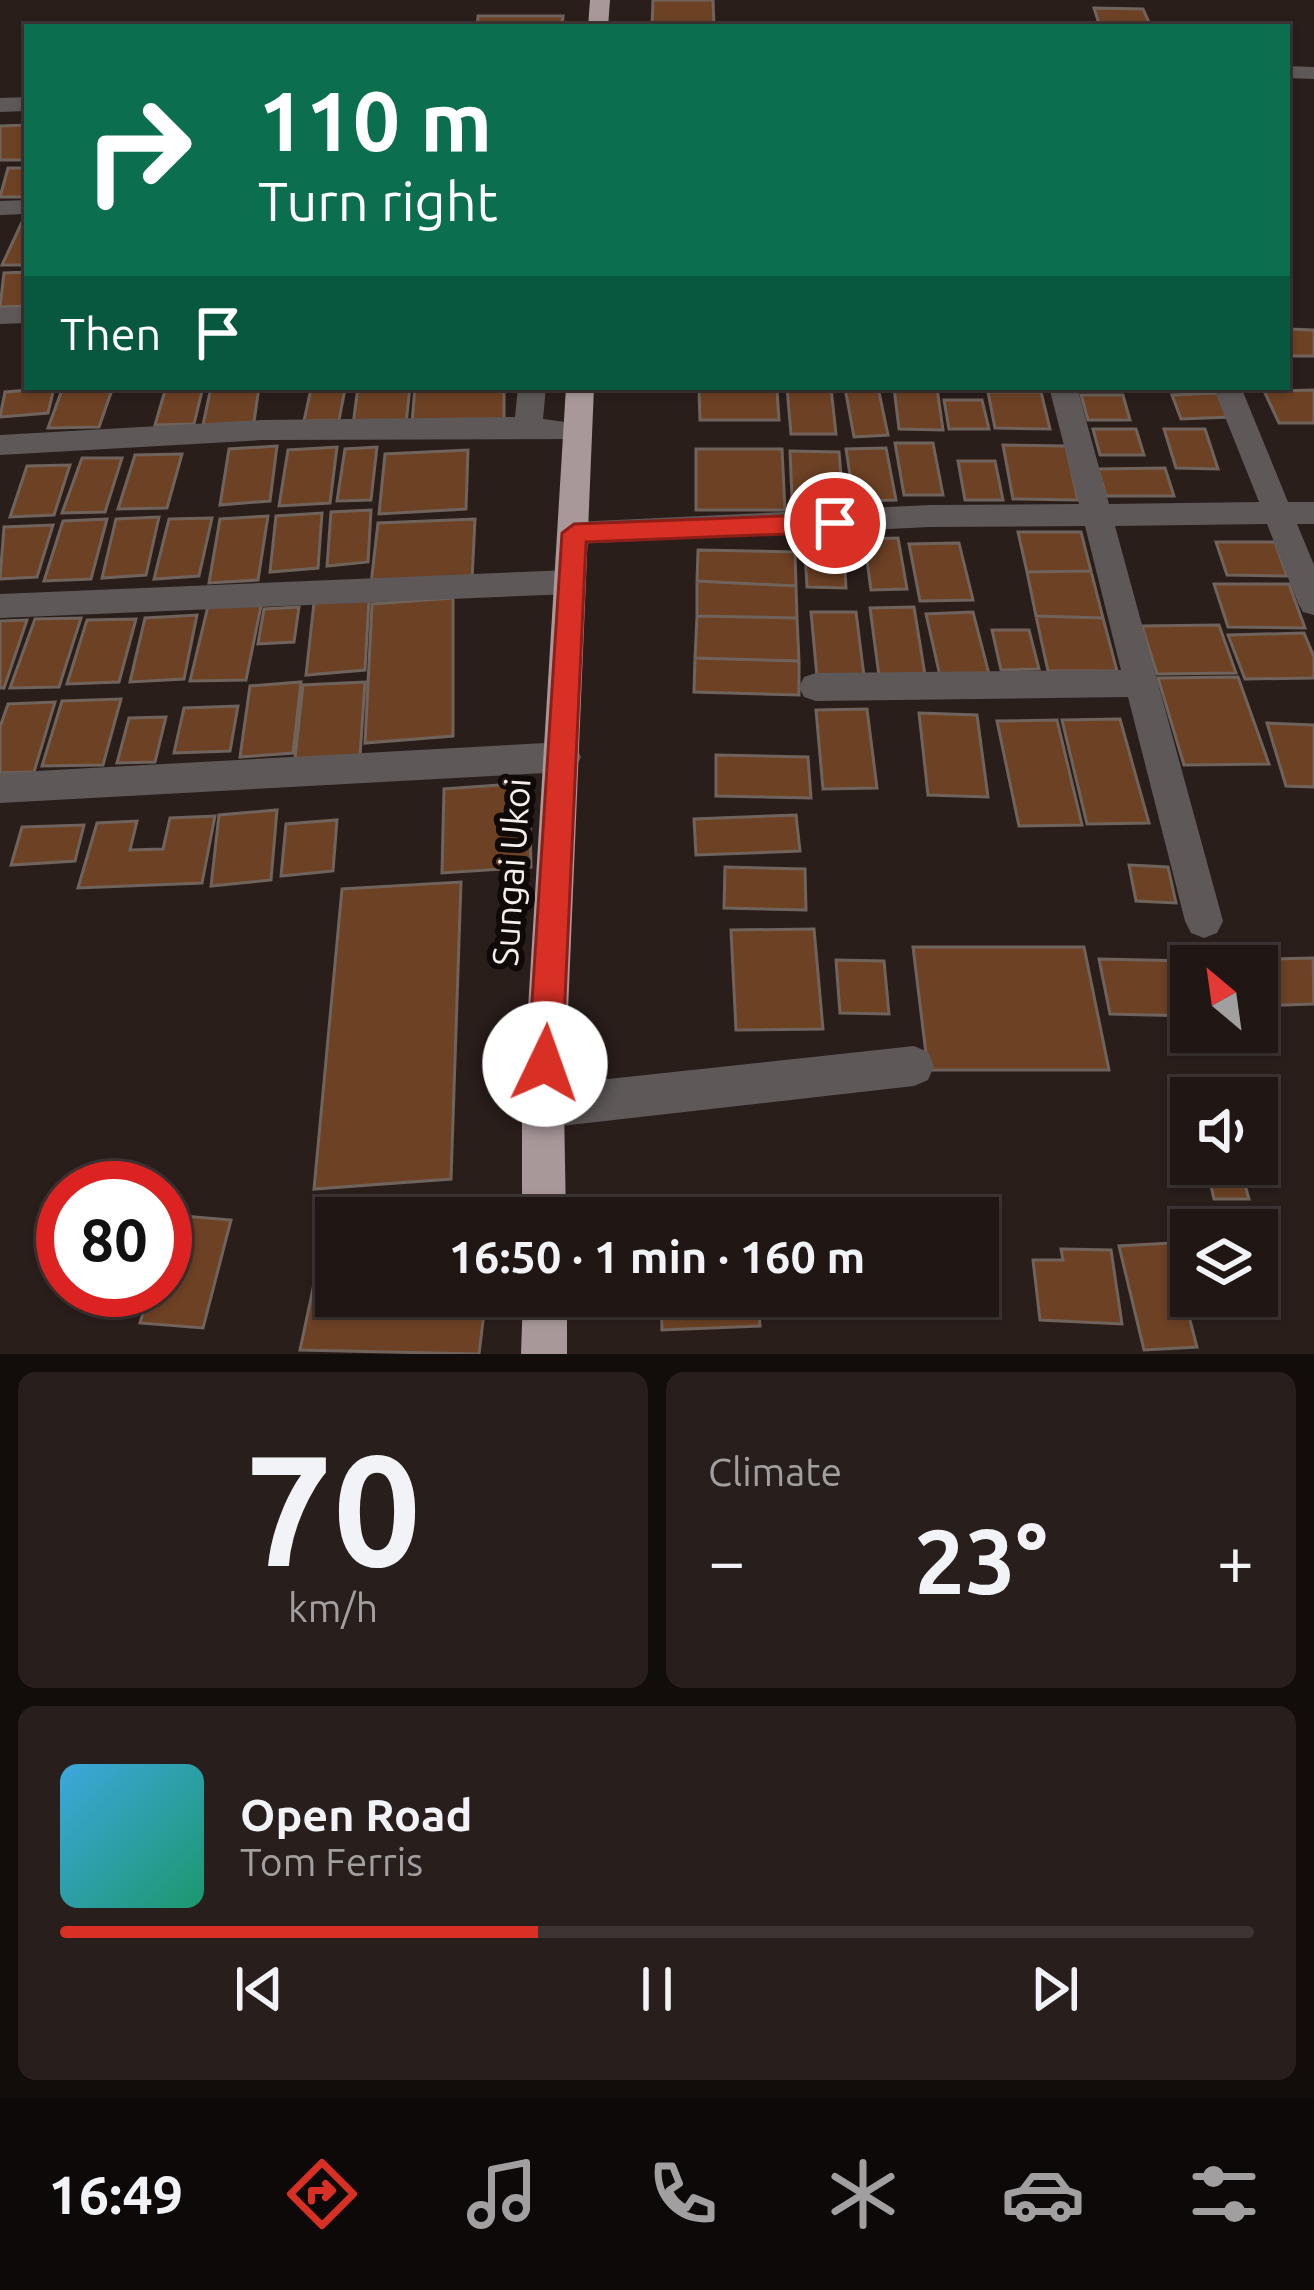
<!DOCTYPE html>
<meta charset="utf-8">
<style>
body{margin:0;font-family:Ubuntu,sans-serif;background:#281f1d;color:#f1f3f6;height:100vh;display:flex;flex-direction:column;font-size:45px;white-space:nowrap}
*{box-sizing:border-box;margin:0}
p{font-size:39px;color:#a29fa0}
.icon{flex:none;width:66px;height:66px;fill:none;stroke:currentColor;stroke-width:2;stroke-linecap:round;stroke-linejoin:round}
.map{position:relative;height:1354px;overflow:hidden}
.panel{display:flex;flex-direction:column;gap:18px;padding:18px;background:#120c0b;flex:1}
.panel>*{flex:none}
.hud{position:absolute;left:24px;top:24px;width:1266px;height:366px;border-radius:0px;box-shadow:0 3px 9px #0004,0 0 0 3px #3d3534;background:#0b6e4f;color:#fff;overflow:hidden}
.needle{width:78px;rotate:331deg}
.fabs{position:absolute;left:1170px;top:945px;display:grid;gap:24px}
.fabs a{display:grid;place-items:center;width:108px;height:108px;border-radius:0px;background:#201614;box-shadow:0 3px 9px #0004,0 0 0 3px #3d3534;font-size:60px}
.speed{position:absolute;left:36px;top:1161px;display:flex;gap:24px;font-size:60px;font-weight:700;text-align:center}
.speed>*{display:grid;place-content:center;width:156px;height:156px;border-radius:50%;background:#201614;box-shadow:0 3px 9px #0004,0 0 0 3px #3d3534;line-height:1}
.speed .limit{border:18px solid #d22;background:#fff;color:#111}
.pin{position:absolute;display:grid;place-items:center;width:102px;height:102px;color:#fff;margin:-51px;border:6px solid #fff;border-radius:50%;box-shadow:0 3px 12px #0007}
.me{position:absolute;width:132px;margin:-66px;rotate:3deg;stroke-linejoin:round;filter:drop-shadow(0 0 9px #0008)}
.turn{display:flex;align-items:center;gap:42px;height:252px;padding:0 36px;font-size:54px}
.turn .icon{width:156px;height:156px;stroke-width:2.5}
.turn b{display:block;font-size:84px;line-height:102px}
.then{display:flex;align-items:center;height:114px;padding:0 36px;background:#0003;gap:24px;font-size:45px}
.big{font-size:90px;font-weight:700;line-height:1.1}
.panel .card{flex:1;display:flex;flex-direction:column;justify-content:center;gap:18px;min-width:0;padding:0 42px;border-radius:18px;background:#281f1d}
.panel .dial{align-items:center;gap:0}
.dial b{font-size:156px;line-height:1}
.song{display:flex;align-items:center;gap:36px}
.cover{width:144px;height:144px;border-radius:18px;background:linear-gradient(135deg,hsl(200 70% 55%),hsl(160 70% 35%))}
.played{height:12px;border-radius:6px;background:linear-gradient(90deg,#d93025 40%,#3d3534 40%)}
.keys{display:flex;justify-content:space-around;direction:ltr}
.heat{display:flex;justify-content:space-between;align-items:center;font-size:66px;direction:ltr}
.panel .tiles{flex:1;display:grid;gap:18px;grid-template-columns:1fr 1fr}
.card:last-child{grid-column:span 2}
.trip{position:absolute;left:315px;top:1197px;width:684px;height:120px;border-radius:0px;background:#201614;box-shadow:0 3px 9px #0004,0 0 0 3px #3d3534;font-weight:700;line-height:120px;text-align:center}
.tabs{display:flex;height:192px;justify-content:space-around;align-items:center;background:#0d0908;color:#a29fa0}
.tabs .icon{width:84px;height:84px}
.tabs .current{color:#d93025}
.tabs b{font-size:54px;color:#f1f3f6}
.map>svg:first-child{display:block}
.building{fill:#6c4124;stroke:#70635c;stroke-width:3}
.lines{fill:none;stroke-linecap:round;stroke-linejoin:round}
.minor{fill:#5e5858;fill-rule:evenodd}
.trunk{fill:#a8989a;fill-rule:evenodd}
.route{fill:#d93025;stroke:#8d1f18;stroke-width:3}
.labels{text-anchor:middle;stroke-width:12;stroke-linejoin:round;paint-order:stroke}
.street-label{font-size:36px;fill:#f7eeec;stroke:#0f0908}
</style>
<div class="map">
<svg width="1314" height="1354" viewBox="0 0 1314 1354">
<rect width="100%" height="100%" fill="#2a1e1b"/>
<path class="building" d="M653,0h60l1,27h-62z
M1094,8l49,1 8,18h-51z
M478,16h85l-1,11h-85z
M27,125l-4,35h-23v-34z
M8,168h19l-5,29h-22z
M22,222h5v43h-25z
M27,272v34l-27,1 4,-34z
M1287,329l27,1v26h-27z
M63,387h50l-14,40 -51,1z
M166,387h37l-9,37 -39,1z
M211,387h48l-5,35 -51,3z
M358,387h52l-4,37 -53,1z
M415,387h89v32l-92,4z
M878,387l10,48 -34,2 -9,-49z
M54,388l-6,25 -48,4 5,-25z
M787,388h44l5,46h-45z
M894,388h43l6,42 -44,-1z
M311,389h34l-6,31 -35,1z
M699,390h78l2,30h-79z
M1314,390v33h-35l-15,-32z
M988,392h53l9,37 -55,-1z
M1219,393l11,24 -49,2 -9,-24z
M1081,395h42l7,25h-42z
M944,400h38l7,29h-40z
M1093,429h43l8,26h-44z
M1164,429h41l13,40 -42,-1z
M895,443h38l10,52h-39z
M1003,445l63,1 12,54 -65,-1z
M277,446l-7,55 -50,4 9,-56z
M337,447l-7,56 -51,3 9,-56z
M377,447l-6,53 -34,1 8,-52z
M886,448l10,52 -42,1 -8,-52z
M696,449h86l3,61h-89z
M468,450l-2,59 -87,5 6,-60z
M790,451l49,1 4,46h-51z
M182,454l-15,54 -49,1 17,-54z
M82,458h40l-17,54 -43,1z
M958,461h37l8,39h-38z
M70,465l-16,50 -44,2 17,-51z
M1165,468l9,28h-68l-8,-27z
M371,510l-3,52 -41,4 4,-54z
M322,513l-4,55 -48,4 6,-56z
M268,516l-10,64 -49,3 11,-64z
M159,517l-13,58 -44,3 14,-59z
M212,518l-13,58 -45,3 15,-60z
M107,519l-16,60 -47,2 19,-60z
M475,519l-3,61 -101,4 7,-61z
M53,525l-16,52 -37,2 4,-52z
M1018,532h63l10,39 -64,1z
M804,535l39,1 3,52 -39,-1z
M898,538l9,51 -36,1 -7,-51z
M1216,542h59l12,34 -60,-1z
M959,543l14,57 -53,1 -11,-57z
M698,550l97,2 1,34 -99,-5z
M1091,571l12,47 -67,-2 -9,-44z
M697,581l99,5 1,32 -100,-2z
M1214,584h75l16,44 -77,-1z
M453,598v138l-88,7 7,-139z
M369,599l-4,71 -59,5 8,-72z
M262,601l-16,79 -56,1 19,-79z
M299,607l-5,35 -36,2 6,-35z
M914,607l11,68 -46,1 -9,-68z
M811,612h45l8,64 -47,1z
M973,612l16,62 -49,2 -14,-62z
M197,615l-13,64 -54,3 15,-64z
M697,616l100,2 2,43 -104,-3z
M1036,616l67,2 14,53h-69z
M81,618l-22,69 -49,1 25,-69z
M136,619l-17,63 -52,2 20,-64z
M27,620l-23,68h-4v-67z
M1219,625l17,48 -79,1 -15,-48z
M992,630h37l10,39 -38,1z
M1304,633l10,24v21l-69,1 -17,-44z
M695,658l104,3v34l-105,-3z
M1238,677l31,87 -85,1 -26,-87z
M301,682l-8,71 -53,4 10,-71z
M365,682l-5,74 -65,3 8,-74z
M121,699l-18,66 -61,1 20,-65z
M55,702l-21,70 -34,1v-46l8,-23z
M238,706l-8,45 -56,2 10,-45z
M867,709l10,79 -54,1 -7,-79z
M919,713l58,2 11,82 -60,-2z
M166,717l-11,45 -38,1 12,-45z
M1120,719l29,104 -62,1 -25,-104z
M1057,720l25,105 -63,1 -22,-105z
M1267,723l47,2v62l-28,-1z
M716,755l92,2 3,41 -95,-2z
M529,783l2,84 -89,6 2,-84z
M277,810l-6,70 -60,6 8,-71z
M796,815l4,36 -104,4 -2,-36z
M215,816l-13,67 -124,5 19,-65 40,-2 -7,29 33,-1 7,-31z
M337,820l-4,51 -52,5 5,-52z
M84,825l-9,36 -64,4 11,-38z
M1129,865l39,2 8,36 -40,-2z
M725,867l80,2 1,41 -82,-2z
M461,882l-10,297 -137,10 28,-300z
M814,929l9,100 -87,1 -5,-100z
M913,947h171l25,123h-181z
M1313,958l1,46 -57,2v-40h-34l-1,-6z
M1099,959l92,2v55l-81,-2z
M836,960l48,1 5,53 -49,-1z
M1206,1164h33l10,35h-35z
M643,1196h57v22h-58z
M172,1215l59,5 -28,108 -63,-5 10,-33h15v-51z
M325,1232l11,1v63h150l-7,58 -179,-4z
M1170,1243l27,104 -53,3 -25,-104z
M1061,1249l50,1 11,74 -82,-4 -7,-60h30z
M661,1296h97l2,30 -98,4z"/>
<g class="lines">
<path class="minor" d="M1287,66l27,1v12l-27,-1z
M27,97v14l-27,1v-14z
M27,200v14l-27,1v-14z
M27,307v16l-27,1v-16z
M518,387h28l-3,32 45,6 4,7 -4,7 -325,1 -263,15v-20l263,-15 252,-3z
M1049,387h28l32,117 150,-2 -46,-115h28l47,115h26v22h-17l17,41v50l-11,-3 -5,-9 -31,-79 -152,2 108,395 -6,12 -13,5 -13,-5 -6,-12 -57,-224 -312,4 -12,-4 -5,-10 5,-10 12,-4 305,-3 -36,-144 -155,1 -356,17 -11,-3 -4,-8 4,-8 11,-3 356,-17 149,-1z
M570,570l11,4 5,8 -5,8 -11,4 -570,24v-24z
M564,742l12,5 5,10 -5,10 -12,5 -564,31v-30z
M914,1046l14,6 6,14 -6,14 -14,6 -371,42 -15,-6 -6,-15 6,-15 15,-6z"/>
<path class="trunk" d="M590,0h20l-2,27h-20z
M566,387h28l-30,720 2,111h-44v-111z
M523,1296h44v58h-46z"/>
</g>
<path class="route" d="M835,514l13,9 -13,9 -249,10 -24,522 -5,12 -12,5 -12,-5 -5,-12 34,-531 12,-9z"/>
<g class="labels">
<g class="street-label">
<text transform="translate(511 872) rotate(-86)" y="13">Sungai Ukoi</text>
</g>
</g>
</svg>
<div class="fabs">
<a><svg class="needle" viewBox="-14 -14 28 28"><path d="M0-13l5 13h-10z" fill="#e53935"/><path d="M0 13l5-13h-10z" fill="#a29fa0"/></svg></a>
<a><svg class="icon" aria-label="sound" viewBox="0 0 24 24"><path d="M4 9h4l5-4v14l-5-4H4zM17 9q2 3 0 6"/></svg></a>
<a><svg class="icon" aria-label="layers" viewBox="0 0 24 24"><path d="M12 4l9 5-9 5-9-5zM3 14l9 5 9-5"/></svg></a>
</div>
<div class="speed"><div class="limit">80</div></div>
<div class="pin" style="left:835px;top:523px;background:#d93025"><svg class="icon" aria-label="arrive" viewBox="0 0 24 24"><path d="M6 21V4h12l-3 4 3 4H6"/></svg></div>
<svg class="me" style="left:545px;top:1064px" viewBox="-20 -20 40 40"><circle r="19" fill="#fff"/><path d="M0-13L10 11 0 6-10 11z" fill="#d93025"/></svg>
<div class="trip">16:50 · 1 min · 160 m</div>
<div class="hud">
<div class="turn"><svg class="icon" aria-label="right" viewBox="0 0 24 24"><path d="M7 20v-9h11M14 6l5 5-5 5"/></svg><div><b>110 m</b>Turn right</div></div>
<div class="then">Then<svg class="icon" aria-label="arrive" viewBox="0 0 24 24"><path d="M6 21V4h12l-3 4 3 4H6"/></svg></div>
</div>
</div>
<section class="panel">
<div class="tiles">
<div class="card dial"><b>70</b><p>km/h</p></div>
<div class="card"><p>Climate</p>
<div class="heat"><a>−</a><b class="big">23°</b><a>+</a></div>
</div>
<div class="card">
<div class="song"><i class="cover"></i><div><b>Open Road</b><p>Tom Ferris</p></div></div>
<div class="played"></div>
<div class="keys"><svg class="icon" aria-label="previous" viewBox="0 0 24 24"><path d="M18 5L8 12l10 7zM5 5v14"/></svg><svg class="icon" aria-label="pause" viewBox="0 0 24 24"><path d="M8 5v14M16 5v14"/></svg><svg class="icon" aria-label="next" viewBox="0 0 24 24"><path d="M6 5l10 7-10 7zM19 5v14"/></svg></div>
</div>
</div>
</section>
<nav class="tabs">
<b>16:49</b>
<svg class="icon current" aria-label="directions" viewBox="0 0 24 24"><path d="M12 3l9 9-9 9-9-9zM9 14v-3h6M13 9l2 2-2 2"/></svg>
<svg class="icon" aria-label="music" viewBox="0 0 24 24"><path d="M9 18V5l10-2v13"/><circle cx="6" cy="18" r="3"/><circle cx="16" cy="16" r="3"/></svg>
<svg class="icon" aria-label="phone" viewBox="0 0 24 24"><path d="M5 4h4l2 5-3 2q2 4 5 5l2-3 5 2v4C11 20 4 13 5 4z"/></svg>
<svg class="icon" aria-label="climate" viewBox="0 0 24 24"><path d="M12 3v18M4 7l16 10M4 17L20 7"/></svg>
<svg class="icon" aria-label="car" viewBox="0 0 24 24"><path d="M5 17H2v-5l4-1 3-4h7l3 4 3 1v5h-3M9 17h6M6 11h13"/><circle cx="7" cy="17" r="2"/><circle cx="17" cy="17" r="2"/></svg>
<svg class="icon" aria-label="filters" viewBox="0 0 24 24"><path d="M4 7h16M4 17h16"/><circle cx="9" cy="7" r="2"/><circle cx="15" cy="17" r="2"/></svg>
</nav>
